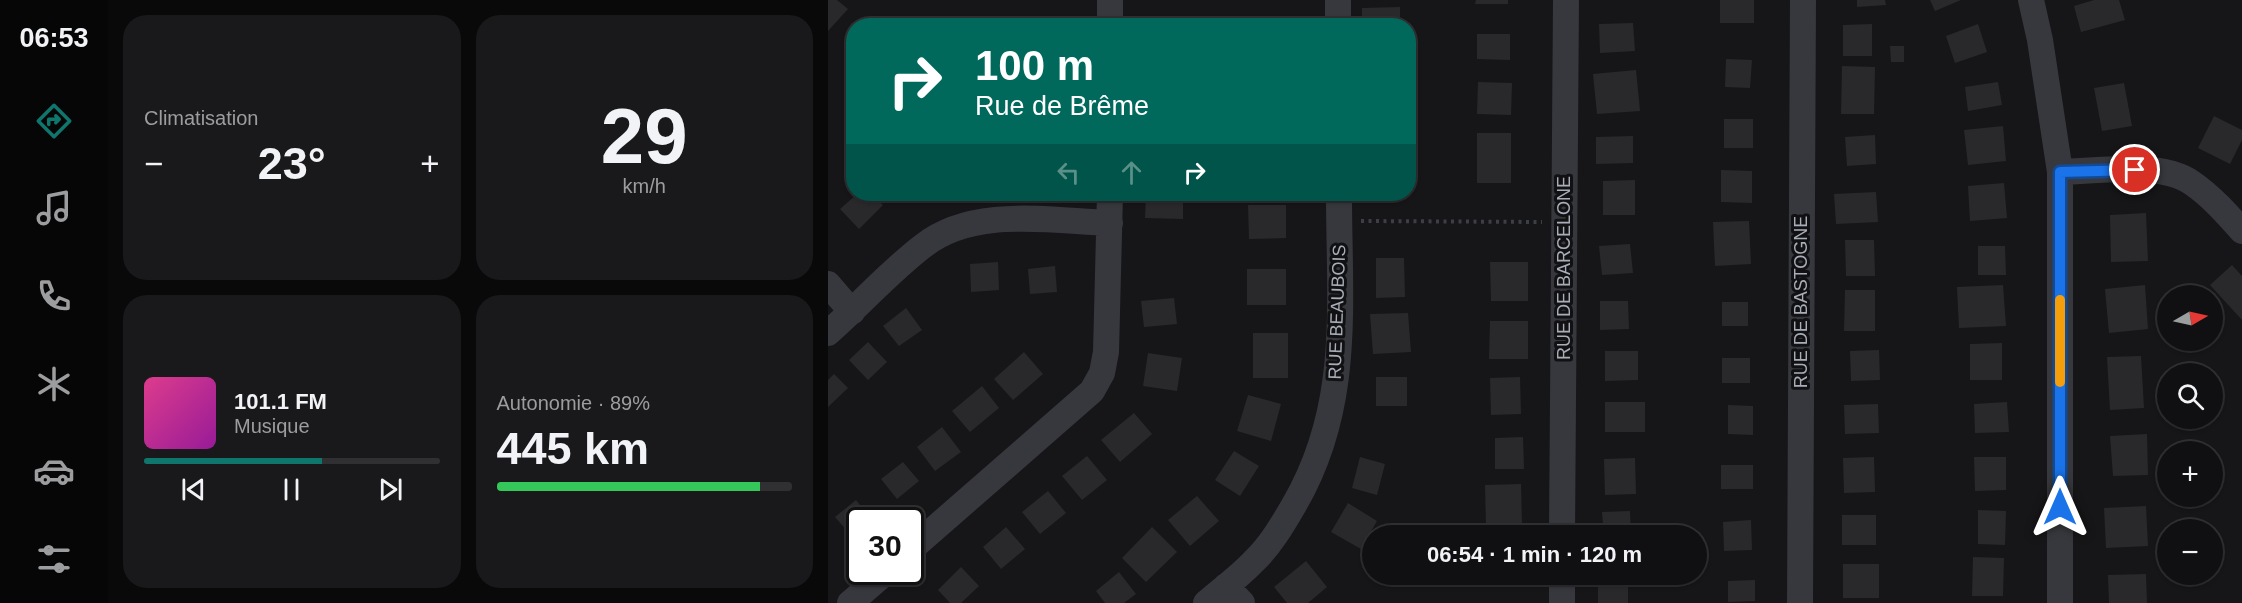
<!DOCTYPE html>
<html lang="fr">
<meta charset="utf-8">
<style>
body{margin:0;font-family:Helvetica,sans-serif;background:#19191b;color:#f1f3f6;height:100vh;display:flex;flex-direction:column;font-size:22px;white-space:nowrap}
*{box-sizing:border-box;margin:0}
p{font-size:20px;color:#9c9d9f}
.icon{flex:none;width:33px;height:33px;fill:none;stroke:currentColor;stroke-width:2;stroke-linecap:round;stroke-linejoin:round}
.map{position:relative;flex:1;overflow:hidden}
.sheet{display:flex;flex-direction:column;gap:15px;padding:15px;background:#09090a;width:720px}
.sheet>*{flex:none}
.top-card{position:absolute;left:18px;top:18px;width:570px;height:183px;border-radius:24px;box-shadow:0 2px 4px #0004,0 0 0 2px #303032;background:#00695c;color:#fff;overflow:hidden}
.needle{width:39px;rotate:81deg}
.tools{position:absolute;left:1329px;top:285px;display:grid;gap:12px}
.tools a{display:grid;place-items:center;width:66px;height:66px;border-radius:50%;background:#101012;box-shadow:0 2px 4px #0004,0 0 0 2px #303032;font-size:30px}
.speed{position:absolute;left:18px;top:507px;display:flex;gap:12px;font-size:30px;font-weight:700;text-align:center}
.speed>*{display:grid;place-content:center;width:78px;height:78px;border-radius:50%;background:#101012;box-shadow:0 2px 4px #0004,0 0 0 2px #303032;line-height:1}
.speed .limit{border:3px solid #111;border-radius:9px;background:#fff;color:#111}
.pin{position:absolute;display:grid;place-items:center;width:51px;height:51px;color:#fff;margin:-26px;border:3px solid #fff;border-radius:50%;box-shadow:0 2px 6px #0007}
.me{position:absolute;width:66px;margin:-33px;rotate:0deg;stroke-linejoin:round;filter:drop-shadow(0 0 4px #0008)}
.turn{display:flex;align-items:center;gap:21px;height:126px;padding:0 30px;font-size:27px}
.turn .icon{width:78px;height:78px;stroke-width:2.5}
.turn b{display:block;font-size:42px;line-height:51px}
.lanes{display:flex;align-items:center;height:57px;padding:0 30px;background:#0003;justify-content:center;gap:30px;direction:ltr}
.lanes .off{opacity:.35}
.big{font-size:45px;font-weight:700;line-height:1.1}
.sheet .card{flex:1;display:flex;flex-direction:column;justify-content:center;gap:9px;min-width:0;padding:0 21px;border-radius:24px;background:#19191b}
.sheet .dial{align-items:center;gap:0}
.dial b{font-size:78px;line-height:1}
.song{display:flex;align-items:center;gap:18px}
.cover{width:72px;height:72px;border-radius:9px;background:linear-gradient(135deg,hsl(330 70% 55%),hsl(300 70% 35%))}
.played{height:6px;border-radius:3px;background:linear-gradient(90deg,#0f766e 60%,#303032 60%)}
.keys{display:flex;justify-content:space-around;direction:ltr}
.heat{display:flex;justify-content:space-between;align-items:center;font-size:33px;direction:ltr}
.charge{height:9px;border-radius:4px;background:linear-gradient(90deg,#34c759 89%,#303032 0)}
.sheet .tiles{flex:1;display:grid;gap:15px;grid-template-columns:repeat(2,1fr)}
.trip{position:absolute;left:534px;top:525px;width:345px;height:60px;border-radius:30px;background:#101012;box-shadow:0 2px 4px #0004,0 0 0 2px #303032;font-weight:700;line-height:60px;text-align:center}
main{display:flex;flex:1;min-height:0}
.tab-bar{display:flex;flex-direction:column;width:108px;justify-content:space-around;align-items:center;background:#060607;color:#9c9d9f}
.tab-bar .icon{width:42px;height:42px}
.tab-bar .on{color:#0f766e}
.tab-bar b{font-size:27px;color:#f1f3f6}
.map>svg:first-child{display:block}
.building{fill:#29292c}
.lines{fill:none;stroke-linecap:round;stroke-linejoin:round}
.path{stroke:#3d3f44;stroke-width:4;stroke-dasharray:3 4.5;stroke-linecap:butt}
.minor{stroke:#37383d;stroke-width:26}
.route-casing{stroke:#114b97;stroke-width:15}
.route{stroke:#1a73e8;stroke-width:10}
.slow{stroke:#f59e0b;stroke-width:10}
.labels{text-anchor:middle;stroke-width:6;stroke-linejoin:round;paint-order:stroke}
.street-label{font-size:18px;fill:#a8adb8;stroke:#111113}
</style>
<main>
<nav class="tab-bar">
<b>06:53</b>
<svg class="icon on" aria-label="directions" viewBox="0 0 24 24"><path d="M12 3l9 9-9 9-9-9zM9 14v-3h6M13 9l2 2-2 2"/></svg>
<svg class="icon" aria-label="music" viewBox="0 0 24 24"><path d="M9 18V5l10-2v13"/><circle cx="6" cy="18" r="3"/><circle cx="16" cy="16" r="3"/></svg>
<svg class="icon" aria-label="phone" viewBox="0 0 24 24"><path d="M5 4h4l2 5-3 2q2 4 5 5l2-3 5 2v4C11 20 4 13 5 4z"/></svg>
<svg class="icon" aria-label="climate" viewBox="0 0 24 24"><path d="M12 3v18M4 7l16 10M4 17L20 7"/></svg>
<svg class="icon" aria-label="car" viewBox="0 0 24 24"><path d="M5 17H2v-5l4-1 3-4h7l3 4 3 1v5h-3M9 17h6M6 11h13"/><circle cx="7" cy="17" r="2"/><circle cx="17" cy="17" r="2"/></svg>
<svg class="icon" aria-label="filters" viewBox="0 0 24 24"><path d="M4 7h16M4 17h16"/><circle cx="9" cy="7" r="2"/><circle cx="15" cy="17" r="2"/></svg>
</nav>
<section class="sheet">
<div class="tiles">
<div class="card"><p>Climatisation</p>
<div class="heat"><a>−</a><b class="big">23°</b><a>+</a></div>
</div>
<div class="card dial"><b>29</b><p>km/h</p></div>
<div class="card">
<div class="song"><i class="cover"></i><div><b>101.1 FM</b><p>Musique</p></div></div>
<div class="played"></div>
<div class="keys"><svg class="icon" aria-label="previous" viewBox="0 0 24 24"><path d="M18 5L8 12l10 7zM5 5v14"/></svg><svg class="icon" aria-label="pause" viewBox="0 0 24 24"><path d="M8 5v14M16 5v14"/></svg><svg class="icon" aria-label="next" viewBox="0 0 24 24"><path d="M6 5l10 7-10 7zM19 5v14"/></svg></div>
</div>
<div class="card"><p>Autonomie · 89%</p><b class="big">445 km</b><div class="charge"></div></div>
</div>
</section>
<div class="map">
<svg width="1414" height="603" viewBox="0 0 1414 603">
<rect width="100%" height="100%" fill="#161618"/>
<path class="building" d="M0,0h9l11,9 -20,22z
M648,0h32v4h-33z
M892,0h34v23h-34z
M1029,0h28l1,5 -29,2z
M1102,0h31l-26,11z
M1266,0h25l6,20 -44,12 -7,-26z
M572,7v19h-38v-18z
M805,23l2,28 -35,2 -1,-29z
M1044,24v32h-29v-31z
M1150,24l9,28 -32,11 -9,-27z
M649,34h33v26l-33,-1z
M1062,46h14v16h-13z
M898,59l26,1 -2,28 -25,-1z
M1014,66l33,1 -1,47h-33z
M808,70l4,41 -43,3 -4,-40z
M650,82l34,1 -1,32 -34,-1z
M1170,82l4,23 -34,6 -3,-24z
M1296,83l8,43 -30,5 -8,-43z
M1386,116l28,14v10l-12,24 -32,-16z
M896,119h29v29h-29z
M1175,126l3,35 -38,4 -4,-35z
M649,133h34v50h-34z
M1047,135l1,29 -29,2 -2,-29z
M805,136v27l-37,1v-27z
M893,170l31,1v32l-31,-1z
M807,180v35h-32v-34z
M1176,183l3,35 -37,3 -2,-35z
M1048,192l2,30 -42,2 -2,-30z
M29,194h15l11,11 -24,24 -19,-20z
M318,194h37v25l-38,-1z
M420,205h38v33l-37,1z
M1318,213l2,48 -37,1 -1,-47z
M921,221l2,43 -36,2 -2,-44z
M1017,240h29l1,36h-29z
M802,244l3,29 -31,2 -3,-29z
M1150,246h27l1,29h-28z
M548,258h28l1,39 -29,1z
M170,262l1,28 -28,2 -1,-28z
M662,262h38v39h-37z
M1404,265l10,11v44l-32,-35z
M227,266l2,26 -27,2 -2,-25z
M419,269h39v36h-39z
M1175,285l3,41 -47,2 -2,-41z
M1317,285l3,44 -39,4 -4,-44z
M1017,290h30v41h-31z
M346,298l3,26 -33,3 -3,-26z
M772,301h28l1,28 -29,1z
M894,302h26v24h-26z
M78,308l16,22 -23,16 -16,-20z
M580,313l3,39 -38,2 -3,-40z
M662,321h38v38h-39z
M425,333h35v45h-35z
M40,342l19,20 -19,18 -19,-20z
M1174,343v37h-32v-36z
M1051,350l1,30 -29,1 -1,-30z
M777,351h33v29l-33,1z
M196,352l19,22 -30,26 -19,-21z
M320,353l34,5 -5,33 -34,-5z
M1313,356l3,52 -34,2 -3,-53z
M894,358h28v25h-28z
M6,374l14,14 -20,19v-27z
M548,377h31v29h-31z
M692,377l1,37 -30,1 -1,-37z
M154,386l17,22 -29,24 -18,-21z
M420,395l33,9 -10,37 -34,-10z
M777,402h40v30h-40z
M1179,402l2,30 -34,1 -1,-29z
M1050,404l1,29 -34,1 -1,-29z
M900,405l25,1v29l-25,-1z
M306,413l18,21 -32,28 -19,-22z
M114,427l19,25 -26,19 -18,-24z
M1319,434l1,41 -35,1 -3,-40z
M695,437l1,32h-29v-31z
M406,451l25,15 -19,30 -25,-16z
M259,456l20,24 -25,20 -20,-24z
M532,457l25,7 -8,31 -25,-7z
M1046,457l1,35 -31,1 -1,-35z
M1146,457h32v33l-31,1z
M807,458l1,36 -31,1 -1,-36z
M75,462l16,19 -22,18 -16,-20z
M893,465h32v24h-32z
M693,484l1,42 -36,1 -1,-42z
M220,491l18,22 -26,21 -18,-22z
M369,496l22,25 -29,25 -22,-26z
M28,500l16,20h-12v14l-6,5 -19,-22z
M520,503l29,18 -16,28 -30,-17z
M1318,506l2,40 -42,2 -2,-40z
M1150,510l28,1 -1,34 -27,-1z
M802,511l1,25h-27l-2,-24z
M1014,515h34v30h-34z
M923,520l1,30 -28,1 -1,-29z
M178,527l19,22 -24,20 -18,-22z
M324,527l25,25 -31,30 -24,-24z
M1145,557l31,1 -1,38h-31z
M478,561l21,26 -19,16h-21l-13,-16z
M1015,564h36v34h-36z
M133,567l18,19 -18,17h-11l-12,-13z
M291,572l17,22 -12,9h-19l-9,-12z
M663,574h28l1,8 -28,2z
M1318,574l1,29h-38l-1,-28z
M770,578h30v25h-30z
M927,580v21l-27,1v-21z"/>
<g class="lines">
<path class="path" d="M533,221l181,1"/>
<path class="minor" d="M510,0v26
M1203,0l9,40 20,132v431
M282,26v-26
M1232,172c37,-1 101,-11 132,11 19,13 35,31 50,48
M0,284l24,28
M0,333c32,-28 61,-61 95,-87 50,-40 128,-25 187,-23
M734,536l4,-536
M82,550l182,-159 10,-18 4,-21 4,-158
M398,586l16,17
M22,603l36,-31
M378,603c16,-14 34,-27 48,-42 16,-15 29,-37 40,-56 58,-99 45,-201 45,-311
M734,603v-29
M972,603l3,-603"/>
</g>
<g class="lines">
<defs>
<path id="route" d="M1232,507v-335l75,-2"/>
</defs>
<use href="#route" class="route-casing"/>
<use href="#route" class="route"/>
<path class="slow" d="M1232,300v82"/>
</g>
<g class="labels">
<g class="street-label">
<text transform="translate(736 268) rotate(-90)" y="6">RUE DE BARCELONE</text>
<text transform="translate(973 302) rotate(-90)" y="6">RUE DE BASTOGNE</text>
<text transform="translate(509 312) rotate(-88)" y="6">RUE BEAUBOIS</text>
</g>
</g>
</svg>
<div class="tools">
<a><svg class="needle" viewBox="-14 -14 28 28"><path d="M0-13l5 13h-10z" fill="#e53935"/><path d="M0 13l5-13h-10z" fill="#9c9d9f"/></svg></a>
<a><svg class="icon" aria-label="search" viewBox="0 0 24 24"><circle cx="10" cy="10" r="6"/><path d="M15 15l6 6"/></svg></a>
<a>+</a>
<a>−</a>
</div>
<div class="speed"><div class="limit">30</div></div>
<div class="pin" style="left:1307px;top:170px;background:#d93025"><svg class="icon" aria-label="arrive" viewBox="0 0 24 24"><path d="M6 21V4h12l-3 4 3 4H6"/></svg></div>
<svg class="me" style="left:1232px;top:507px" viewBox="-20 -20 40 40"><path d="M0-17L14 15 0 8-14 15z" fill="#1a73e8" stroke="#fff" stroke-width="4"/></svg>
<div class="trip">06:54 · 1 min · 120 m</div>
<div class="top-card">
<div class="turn"><svg class="icon" aria-label="right" viewBox="0 0 24 24"><path d="M7 20v-9h11M14 6l5 5-5 5"/></svg><div><b>100 m</b>Rue de Brême</div></div>
<div class="lanes"><svg class="icon off" aria-label="left" viewBox="0 0 24 24"><path d="M17 20v-9H6M10 6l-5 5 5 5"/></svg><svg class="icon off" aria-label="ahead" viewBox="0 0 24 24"><path d="M12 20V5M6 11l6-6 6 6"/></svg><svg class="icon" aria-label="right" viewBox="0 0 24 24"><path d="M7 20v-9h11M14 6l5 5-5 5"/></svg></div>
</div>
</div>
</main>
